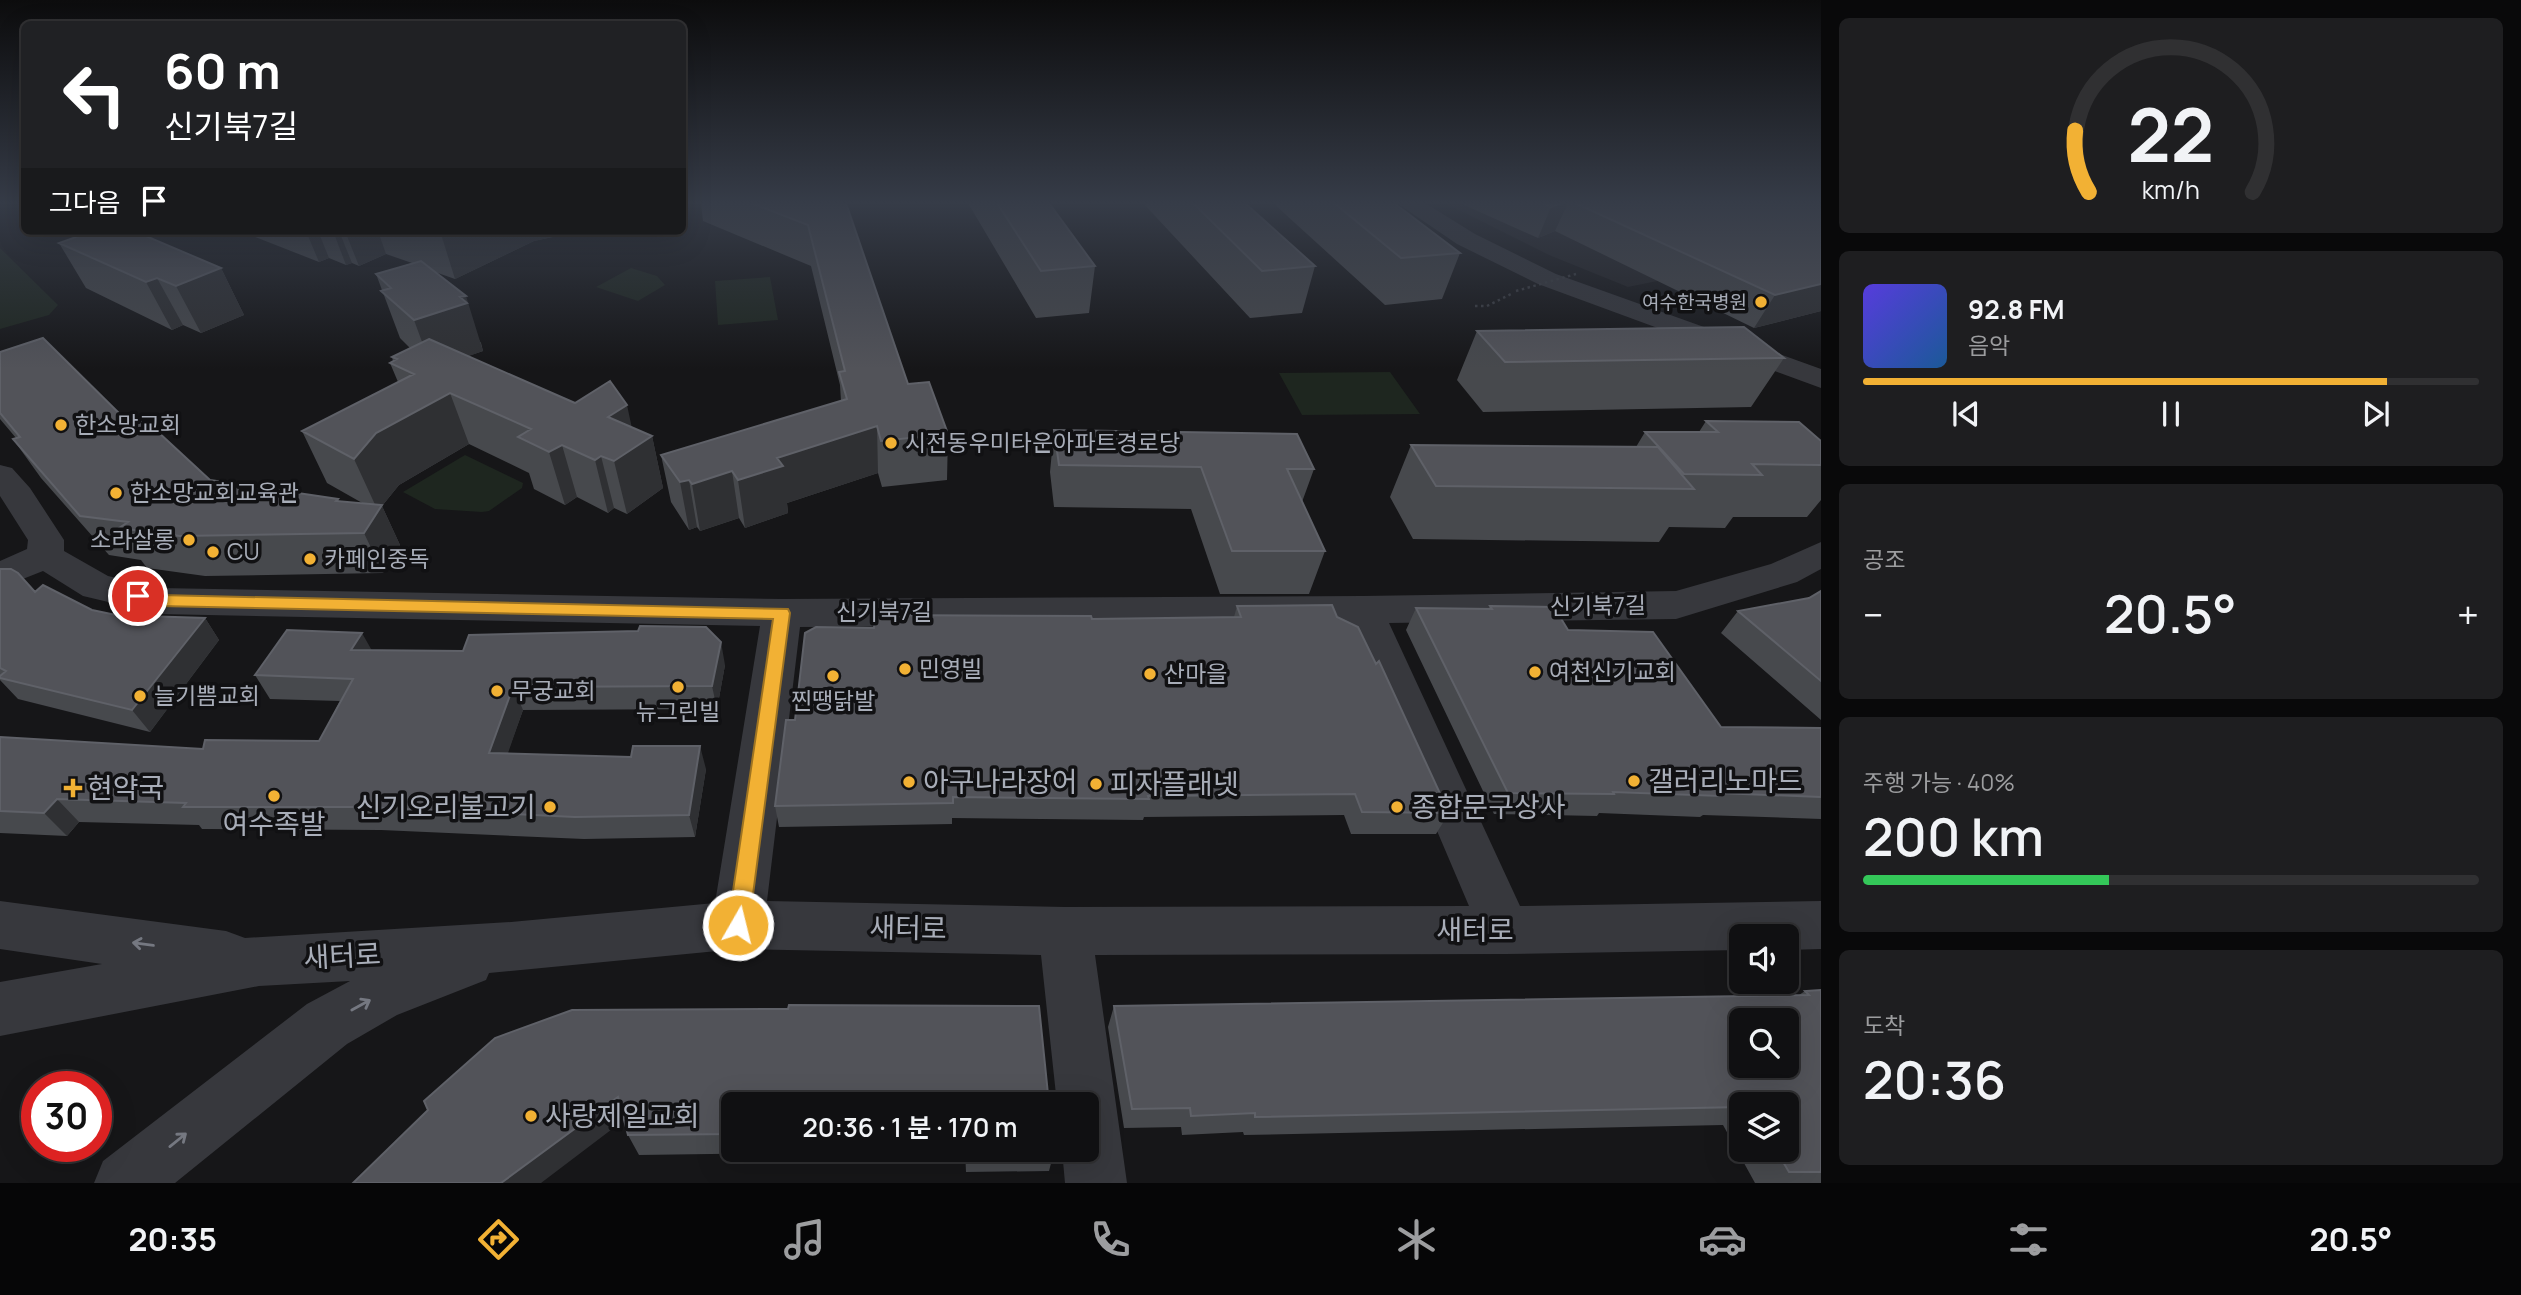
<!DOCTYPE html>
<html lang="ko">
<meta charset="utf-8">
<style>
body{margin:0;font-family:Manrope,"Noto Sans KR",sans-serif;background:#1e1e20;color:#f1f3f6;height:100vh;display:flex;flex-direction:column;font-size:26px;white-space:nowrap}
*{box-sizing:border-box;margin:0}
p{font-size:23px;color:#9c9d9f}
.icon{flex:none;width:38px;height:38px;fill:none;stroke:currentColor;stroke-width:2;stroke-linecap:round;stroke-linejoin:round}
.map{position:relative;flex:1;overflow:hidden}
.sheet{display:flex;flex-direction:column;gap:18px;padding:18px;background:#09090a;width:700px}
.sheet>*{flex:none}
.guide{position:absolute;left:21px;top:21px;width:665px;height:214px;border-radius:10px;box-shadow:0 7px 28px #0002,0 0 0 2px #303032;background:#202124;color:#fff;overflow:hidden}
.fabs{position:absolute;left:1729px;top:924px;display:grid;gap:14px}
.fabs a{display:grid;place-items:center;width:70px;height:70px;border-radius:10px;background:#101012;box-shadow:0 7px 28px #0002,0 0 0 2px #303032;font-size:35px}
.speed{position:absolute;left:21px;top:1071px;display:flex;gap:14px;font-size:35px;font-weight:700;text-align:center}
.speed>*{display:grid;place-content:center;width:91px;height:91px;border-radius:50%;background:#101012;box-shadow:0 7px 28px #0002,0 0 0 2px #303032;line-height:1}
.speed .limit{border:10px solid #d22;background:#fff;color:#111}
.pin{position:absolute;display:grid;place-items:center;width:60px;height:60px;color:#fff;margin:-30px;border:4px solid #fff;border-radius:50%;box-shadow:0 2px 7px #0007}
.me{position:absolute;width:77px;margin:-38px;rotate:8deg;stroke-linejoin:round;filter:drop-shadow(0 0 5px #0008)}
.turn{display:flex;align-items:center;gap:24px;height:147px;padding:0 28px;font-size:32px}
.turn .icon{width:91px;height:91px;stroke-width:2.5}
.turn b{display:block;font-size:49px;line-height:60px}
.then{display:flex;align-items:center;height:66px;padding:0 28px;background:#0003;gap:14px;font-size:26px}
.big{font-size:52px;font-weight:600;line-height:1.1}
.sheet .card{flex:1;display:flex;flex-direction:column;justify-content:center;gap:10px;min-width:0;padding:0 24px;border-radius:10px;background:#1e1e20}
.sheet .dial{align-items:center;gap:0}
.dial svg{height:182px;overflow:visible;fill:none;stroke:#303032;stroke-width:7;stroke-linecap:round;text-anchor:middle}
.dial text{fill:#f1f3f6;stroke:none}
.song{display:flex;align-items:center;gap:21px}
.cover{width:84px;height:84px;border-radius:10px;background:linear-gradient(135deg,hsl(250 70% 55%),hsl(210 70% 35%))}
.played{height:7px;border-radius:4px;background:linear-gradient(90deg,#f2b134 85%,#303032 85%)}
.keys{display:flex;justify-content:space-around;direction:ltr}
.heat{display:flex;justify-content:space-between;align-items:center;font-size:38px;direction:ltr}
.charge{height:10px;border-radius:5px;background:linear-gradient(90deg,#34c759 40%,#303032 0)}
.trip{position:absolute;left:721px;top:1092px;width:378px;height:70px;border-radius:10px;background:#101012;box-shadow:0 7px 28px #0002,0 0 0 2px #303032;font-weight:600;line-height:70px;text-align:center}
.tab-bar{display:flex;height:112px;justify-content:space-around;align-items:center;background:#060607;color:#9c9d9f}
.tab-bar .icon{width:49px;height:49px}
.tab-bar .selected{color:#f2b134}
.tab-bar b{font-size:32px;color:#f1f3f6}
main{display:flex;flex:1;min-height:0}
.map>svg:first-child{display:block}
.built{fill:#222225}
.green{fill:#1e261f}
.lines{fill:none;stroke-linecap:round;stroke-linejoin:round}
.path{stroke:#3d3f44;stroke-width:2.5;stroke-dasharray:2.5 3.5;stroke-linecap:butt}
.minor{fill:#37383d;fill-rule:evenodd}
.path-bridge{stroke:#3d3f44;stroke-width:2.5;stroke-dasharray:2.5 3.5;stroke-linecap:butt}
.wall{fill:#47494d;fill-rule:evenodd}
.shaded-wall{fill:#2f3033}
.building{fill:#525359;stroke:#5f6168;stroke-width:2;fill-rule:evenodd}
.oneway{stroke:#757881}
.route{fill:#f2b134;stroke:#9d7322;stroke-width:2}
.poi-dot{fill:#f2b134;stroke:#111113;stroke-width:2.5}
.labels{text-anchor:middle;stroke-width:7;stroke-linejoin:round;paint-order:stroke}
.far-poi-label{font-size:19px;fill:#a8adb8;stroke:#111113;text-anchor:end}
.poi-label{font-size:23px;fill:#a8adb8;stroke:#111113;text-anchor:start}
.street-label{font-size:23px;fill:#a8adb8;stroke:#111113}
.near-poi-label{font-size:28px;fill:#a8adb8;stroke:#111113;text-anchor:start}
.near-street-label{font-size:28px;fill:#a8adb8;stroke:#111113}
</style>
<main>
<div class="map">
<svg width="1821" height="1183" viewBox="0 0 1821 1183">
<rect width="100%" height="100%" fill="#161618"/>
<path class="built" d="M1445,203h375l1,1 -95,63 -98,20 -79,-32z"/>
<path class="green" d="M0,248l58,57 -9,10 -49,14z
M631,268l26,8 8,9 -27,16 -42,-14z
M770,277l8,43 -60,5 -3,-44z
M1390,372l30,42 -118,1 -23,-42z
M465,455l58,28 -1,5 -33,23 -7,1 -47,-3 -32,-17z"/>
<g class="lines">
<path class="path" d="M1475,306h12l26,-13"/>
<path class="minor" d="M1397,203h28l50,31 81,40 265,95v19l-283,-104 -81,-40z
M0,465l12,3 18,20 34,52v11l44,25 51,12 623,11 581,-3 313,-5 95,-27 50,-22v27l-24,13 -121,37 -287,4 131,283 301,-5v48l-34,1v-14h-46v14l-236,4 -410,1 32,228h-62l-3,-33h25v-46h-30l-16,-149 -303,-6 -249,24 -3,7 -89,35 -50,29 -172,139h-81l9,-22 204,-157 43,-23 -91,5 -259,50v-54l102,-18 -102,-15v-48l226,30 19,7 266,-16 204,-19 45,-277 -601,-12 -76,-18 -40,-25 -43,17v-27l27,-12 1,-9 -28,-44zM1349,624l120,282 -404,1 -298,-6 33,-274z"/>
<path class="path-bridge" d="M1516,291l60,-17"/>
</g>
<path class="wall" d="M701,203h145l62,181 40,50 -1,46 -65,7 -4,-14 -91,30 1,10 -43,15 -6,-10 -39,13 -3,-4 -8,3 -18,-28 -10,-47 180,-54 -1,-16 -29,-119 -108,-45z
M968,203h81l46,63 -6,47 -53,5z
M1143,203h102l70,63 -13,47 -52,5z
M1273,203h121l66,50 -18,46 -57,6z
M1821,203v108l-67,17 -199,-97 -17,7 -76,-34z
M240,231h321l1,4 -28,6 -79,38 -20,-7 46,71 2,8 -15,5 184,80 11,52 -36,26 -13,-6 -6,5 -31,-16 -12,8 -31,-16 -5,-16 -60,-29 -70,41 -17,21 18,39 -17,28 -178,3 -58,-8 -6,-8 -32,-5 -68,-77 -28,-39 3,-1 -16,-19v-67l131,73 79,55 128,19 1,3 25,2 -37,-21 -25,-52 96,-49 -8,-19 3,-2 -1,-4 18,-9 -10,-10 -24,-64 36,-11 -26,-9 -27,12 -7,-3 -6,2 -17,-7 -10,4z
M150,238l71,30 23,47 -43,18 -18,-8 -11,5 -86,-42 -27,-45z
M1477,331l307,27 -33,49 -268,5 -26,-32z
M1706,421l115,20v59l-14,17h-74l-8,11 -56,-1 -10,15 -246,-3 -23,-42 21,-52 225,2 9,-15h54z
M1054,430l260,39 -12,33 23,49 -16,43h-89l-29,-85 -137,-2 -4,-35z
M0,569l35,23 57,18 48,10 65,-2 14,22 -69,92 -132,-33 -18,-19z
M1821,591v129l-100,-87 17,-22 71,-13z
M1237,606l100,11 112,196 -13,21h-85l-7,-19 -200,2 -1,3 -191,-2v6l-173,3 -4,-21 20,-86 79,-92 218,-9 142,-2z
M1490,606l78,24 153,97 100,1v91l-118,-4 -3,2 -101,-4 -2,3 -103,-2 -88,-184 10,-22 72,1z
M371,650l354,15 -8,44 -194,1 -16,44 199,15 -11,68 -111,2 -203,-9 -179,-1 -3,-4 -120,-3 -12,14 -67,-3v-96l203,12 116,-8 21,-40 -70,-2 -15,-24z
M1821,990v193h-66l-32,-58 -479,10 -1,-3 -61,3 -1,-8 -57,1 -16,-101 6,-21 685,-11 6,-4zM1741,1104h46v46h-46z
M1039,1006l-306,98v46h172v14l-124,-1 -3,-10 -139,2 -11,-20 -4,-15 -271,63 435,-174z
M965,1150h89v2l-5,19 -83,1z"/>
<path class="shaded-wall" d="M1562,203h6l-13,28 -17,7 13,-31z
M131,231h39l-33,12z
M306,231h12l11,27 -10,4z
M333,231h6l13,32 -6,2z
M345,231h33l8,23 -27,12z
M446,231h115l1,4 -28,6 -79,38 -14,-45z
M221,268l23,47 -43,18 -25,-47z
M157,278l26,47 -11,5 -26,-48z
M1821,284v27l-67,17 21,-33z
M466,296l17,55 -51,18 -18,-49z
M450,393l19,51 -70,41 -17,21 18,39 -17,28 -19,-40 14,-22 -24,-52 22,-26z
M627,405l9,42 16,-11 11,52 -36,26 -13,-53 -6,-44z
M877,426l1,47 -91,30 1,10 -43,15 -7,-48 39,-22z
M562,445l15,52 -12,8 -16,-53z
M601,456l13,52 -6,5 -13,-53z
M732,471l7,47 -39,13 -8,-47z
M689,480l8,47 -8,3 -9,-48z
M205,618l14,22 -69,92 -18,-22z
M362,633l13,23 -24,-6z
M721,642l4,23 -8,44 -5,-23z
M513,687l10,23 -23,66 -11,-23z
M700,746l6,23 -11,68 -6,-22z
M57,799l22,23 -12,14 -23,-23z
M618,1097l10,20 -87,66h-40z"/>
<path class="building" d="M751,203h95l62,181 21,-2 19,52 -67,7 -4,-15 -100,32 6,8 -45,14 -6,-9 -40,13 -3,-4 -9,2 -19,-27 186,-56 -8,-27 6,-1 -37,-146z
M997,203h52l46,63 -54,5z
M1193,203h52l70,63 -53,5z
M1334,203h60l66,50 -59,5z
M1542,203h20l-11,4z
M1575,203h246v81l-46,11z
M93,231h41l87,37 -45,18 -19,-8 -11,4 -87,-39z
M433,231h13l-5,3z
M421,261l45,35 -6,1 7,6 -53,17 -33,-29 10,-3 -15,-14z
M1744,327l40,31 -279,4 -28,-31z
M43,338l88,87 13,-6 66,61 128,19 -2,2 46,4 -18,28 -184,3 -61,-8 9,-6 -48,-6 -67,-77 7,-2 -20,-24v-61z
M429,339l146,64 35,-22 17,24 -19,12 44,19 -38,25 -13,-5 -6,4 -33,-15 -13,7 -31,-15 13,-8 -81,-36 -74,40 -22,26 -52,-28 112,-57 -24,-11 7,-4 -5,-2z
M1706,421l93,1 22,19v24l-69,-1 10,11 -78,-1 -39,-42h73z
M1054,430l243,4 17,35h-27l38,82h-93l-31,-84 -142,-2z
M1411,445l247,2 36,42 -258,-3z
M0,569h11l7,4 17,19 8,-7 49,25 48,10 3,-4 62,2 -73,92 -132,-32v-2l6,-5 -6,-3z
M1821,591v90l-83,-70 71,-13z
M1332,605l5,12 21,10 18,37 3,-3 70,152 -87,-1 -7,-18 -207,2 1,3 -196,-2v6l-178,3 11,-86h9l10,-87 11,-6 58,1 1,-13 216,1 1,3 149,-2 -4,-11z
M1490,606l64,1 14,23 85,2 68,95 100,1v69l-103,-4 2,3 -107,-4 1,2 -106,-1 -92,-185 76,1z
M640,626l66,1 15,15 -9,44 -199,1 -24,66 142,4 2,-11h67l-11,69 -114,2 -209,-10h-183l3,-4 -129,-4 -13,14 -44,-2v-74l203,12 2,-9 114,1 34,-62 -98,-4 32,-45 75,3 -11,17 112,1 6,-16 169,-4z
M1821,990v182h-32l-13,-22h11v-46h-46v3l-486,10v-4l-64,3 -1,-8 -58,1 -18,-103 695,-11 -4,-4zM1741,1020h46v46h-46z
M789,1005l250,1 10,98h-316v30l-105,1 -10,-38 -117,86h-148l75,-73 -4,-9 71,-63 77,-28 216,-1z
M968,1150h86v2h-86z"/>
<defs><path id="oneway-shaft" d="M-6 0H5M1.5-3L5.5 0L1.5 3" fill="none" stroke-width="1.6" stroke-linecap="round" stroke-linejoin="round" transform="scale(1.75)"/></defs>
<g class="oneway">
<use href="#oneway-shaft" transform="translate(143 944) rotate(-172)"/>
<use href="#oneway-shaft" transform="translate(361 1005) rotate(-29)"/>
<use href="#oneway-shaft" transform="translate(178 1140) rotate(-39)"/>
</g>
<linearGradient id="sky" x2="0" y2="1"><stop stop-color="#0c0c0d"/><stop offset="0.55" stop-color="#363c48"/><stop offset="1" stop-color="#363c48" stop-opacity="0"/></linearGradient>
<rect width="1821" height="369" fill="url(#sky)"/>
<path class="route" d="M138,591l21,4 629,14 2,4 -41,312 -3,7 -8,3 -7,-3 -3,-7 45,-306 -614,-13 -26,-6 -3,-4 3,-3z"/>
<g class="poi-dot">
<circle cx="1761" cy="302" r="7"/>
<circle cx="61" cy="425" r="7"/>
<circle cx="891" cy="443" r="7"/>
<circle cx="116" cy="493" r="7"/>
<circle cx="189" cy="540" r="7"/>
<circle cx="213" cy="552" r="7"/>
<circle cx="310" cy="559" r="7"/>
<circle cx="905" cy="669" r="7"/>
<circle cx="1535" cy="672" r="7"/>
<circle cx="1150" cy="674" r="7"/>
<circle cx="833" cy="676" r="7"/>
<circle cx="678" cy="687" r="7"/>
<circle cx="497" cy="691" r="7"/>
<circle cx="140" cy="696" r="7"/>
<circle cx="1634" cy="781" r="7"/>
<circle cx="909" cy="782" r="7"/>
<circle cx="1096" cy="784" r="7"/>
<path d="M69.5 777.5h7v7h7v7h-7v7h-7v-7h-7v-7h7z"/>
<circle cx="274" cy="796" r="7"/>
<circle cx="550" cy="807" r="7"/>
<circle cx="1397" cy="807" r="7"/>
<circle cx="531" cy="1116" r="7"/>
</g>
<g class="labels">
<g class="far-poi-label">
<text x="1747" y="309">여수한국병원</text>
</g>
<g class="poi-label">
<text x="75" y="433">한소망교회</text>
<text x="905" y="451">시전동우미타운아파트경로당</text>
<text x="130" y="501">한소망교회교육관</text>
<text x="175" y="548" text-anchor="end">소라살롱</text>
<text x="227" y="560">CU</text>
<text x="324" y="567">카페인중독</text>
<text x="919" y="677">민영빌</text>
<text x="1549" y="680">여천신기교회</text>
<text x="1164" y="682">산마을</text>
<text x="511" y="699">무궁교회</text>
<text x="154" y="704">늘기쁨교회</text>
<text x="833" y="709" text-anchor="middle">찐땡닭발</text>
<text x="678" y="720" text-anchor="middle">뉴그린빌</text>
</g>
<g class="street-label">
<text transform="translate(1598 606) rotate(-1)" y="8">신기북7길</text>
<text x="884" y="620">신기북7길</text>
</g>
<g class="near-poi-label">
<text x="1648" y="791">갤러리노마드</text>
<text x="923" y="792">아구나라장어</text>
<text x="1110" y="794">피자플래넷</text>
<text x="87" y="798">현약국</text>
<text x="536" y="817" text-anchor="end">신기오리불고기</text>
<text x="1411" y="817">종합문구상사</text>
<text x="274" y="834" text-anchor="middle">여수족발</text>
<text x="545" y="1126">사랑제일교회</text>
</g>
<g class="near-street-label">
<text transform="translate(908 928) rotate(1)" y="10">새터로</text>
<text x="1475" y="940">새터로</text>
<text transform="translate(342 956) rotate(-3)" y="10">새터로</text>
</g>
</g>
</svg>
<div class="fabs">
<a><svg class="icon" aria-label="sound" viewBox="0 0 24 24"><path d="M4 9h4l5-4v14l-5-4H4zM17 9q2 3 0 6"/></svg></a>
<a><svg class="icon" aria-label="search" viewBox="0 0 24 24"><circle cx="10" cy="10" r="6"/><path d="M15 15l6 6"/></svg></a>
<a><svg class="icon" aria-label="layers" viewBox="0 0 24 24"><path d="M12 4l9 5-9 5-9-5zM3 14l9 5 9-5"/></svg></a>
</div>
<div class="speed"><div class="limit">30</div></div>
<div class="pin" style="left:138px;top:596px;background:#d93025"><svg class="icon" aria-label="arrive" viewBox="0 0 24 24"><path d="M6 21V4h12l-3 4 3 4H6"/></svg></div>
<svg class="me" style="left:738px;top:925px" viewBox="-20 -20 40 40"><circle r="17" fill="#f2b134" stroke="#fff" stroke-width="3"/><path d="M0-11L8 9 0 5-8 9z" fill="#fff"/></svg>
<div class="trip">20:36 · 1 분 · 170 m</div>
<div class="guide">
<div class="turn"><svg class="icon" aria-label="left" viewBox="0 0 24 24"><path d="M17 20v-9H6M10 6l-5 5 5 5"/></svg><div><b>60 m</b>신기북7길</div></div>
<div class="then">그다음<svg class="icon" aria-label="arrive" viewBox="0 0 24 24"><path d="M6 21V4h12l-3 4 3 4H6"/></svg></div>
</div>
</div>
<section class="sheet">
<div class="card dial"><svg viewBox="0 0 100 80">
<path d="M14 69A42 42 0 1 1 86 69"/>
<path d="M14 69A42 42 0 0 1 8 42" stroke="#f2b134"/>
<text x="50" y="56" font-size="32" font-weight="700">22</text>
<text x="50" y="72" font-size="11">km/h</text>
</svg></div>
<div class="card">
<div class="song"><i class="cover"></i><div><b>92.8 FM</b><p>음악</p></div></div>
<div class="played"></div>
<div class="keys"><svg class="icon" aria-label="previous" viewBox="0 0 24 24"><path d="M18 5L8 12l10 7zM5 5v14"/></svg><svg class="icon" aria-label="pause" viewBox="0 0 24 24"><path d="M8 5v14M16 5v14"/></svg><svg class="icon" aria-label="next" viewBox="0 0 24 24"><path d="M6 5l10 7-10 7zM19 5v14"/></svg></div>
</div>
<div class="card"><p>공조</p>
<div class="heat"><a>−</a><b class="big">20.5°</b><a>+</a></div>
</div>
<div class="card"><p>주행 가능 · 40%</p><b class="big">200 km</b><div class="charge"></div></div>
<div class="card"><p>도착</p><b class="big">20:36</b></div>
</section>
</main>
<nav class="tab-bar">
<b>20:35</b>
<svg class="icon selected" aria-label="directions" viewBox="0 0 24 24"><path d="M12 3l9 9-9 9-9-9zM9 14v-3h6M13 9l2 2-2 2"/></svg>
<svg class="icon" aria-label="music" viewBox="0 0 24 24"><path d="M9 18V5l10-2v13"/><circle cx="6" cy="18" r="3"/><circle cx="16" cy="16" r="3"/></svg>
<svg class="icon" aria-label="phone" viewBox="0 0 24 24"><path d="M5 4h4l2 5-3 2q2 4 5 5l2-3 5 2v4C11 20 4 13 5 4z"/></svg>
<svg class="icon" aria-label="climate" viewBox="0 0 24 24"><path d="M12 3v18M4 7l16 10M4 17L20 7"/></svg>
<svg class="icon" aria-label="car" viewBox="0 0 24 24"><path d="M5 17H2v-5l4-1 3-4h7l3 4 3 1v5h-3M9 17h6M6 11h13"/><circle cx="7" cy="17" r="2"/><circle cx="17" cy="17" r="2"/></svg>
<svg class="icon" aria-label="filters" viewBox="0 0 24 24"><path d="M4 7h16M4 17h16"/><circle cx="9" cy="7" r="2"/><circle cx="15" cy="17" r="2"/></svg>
<b>20.5°</b>
</nav>
